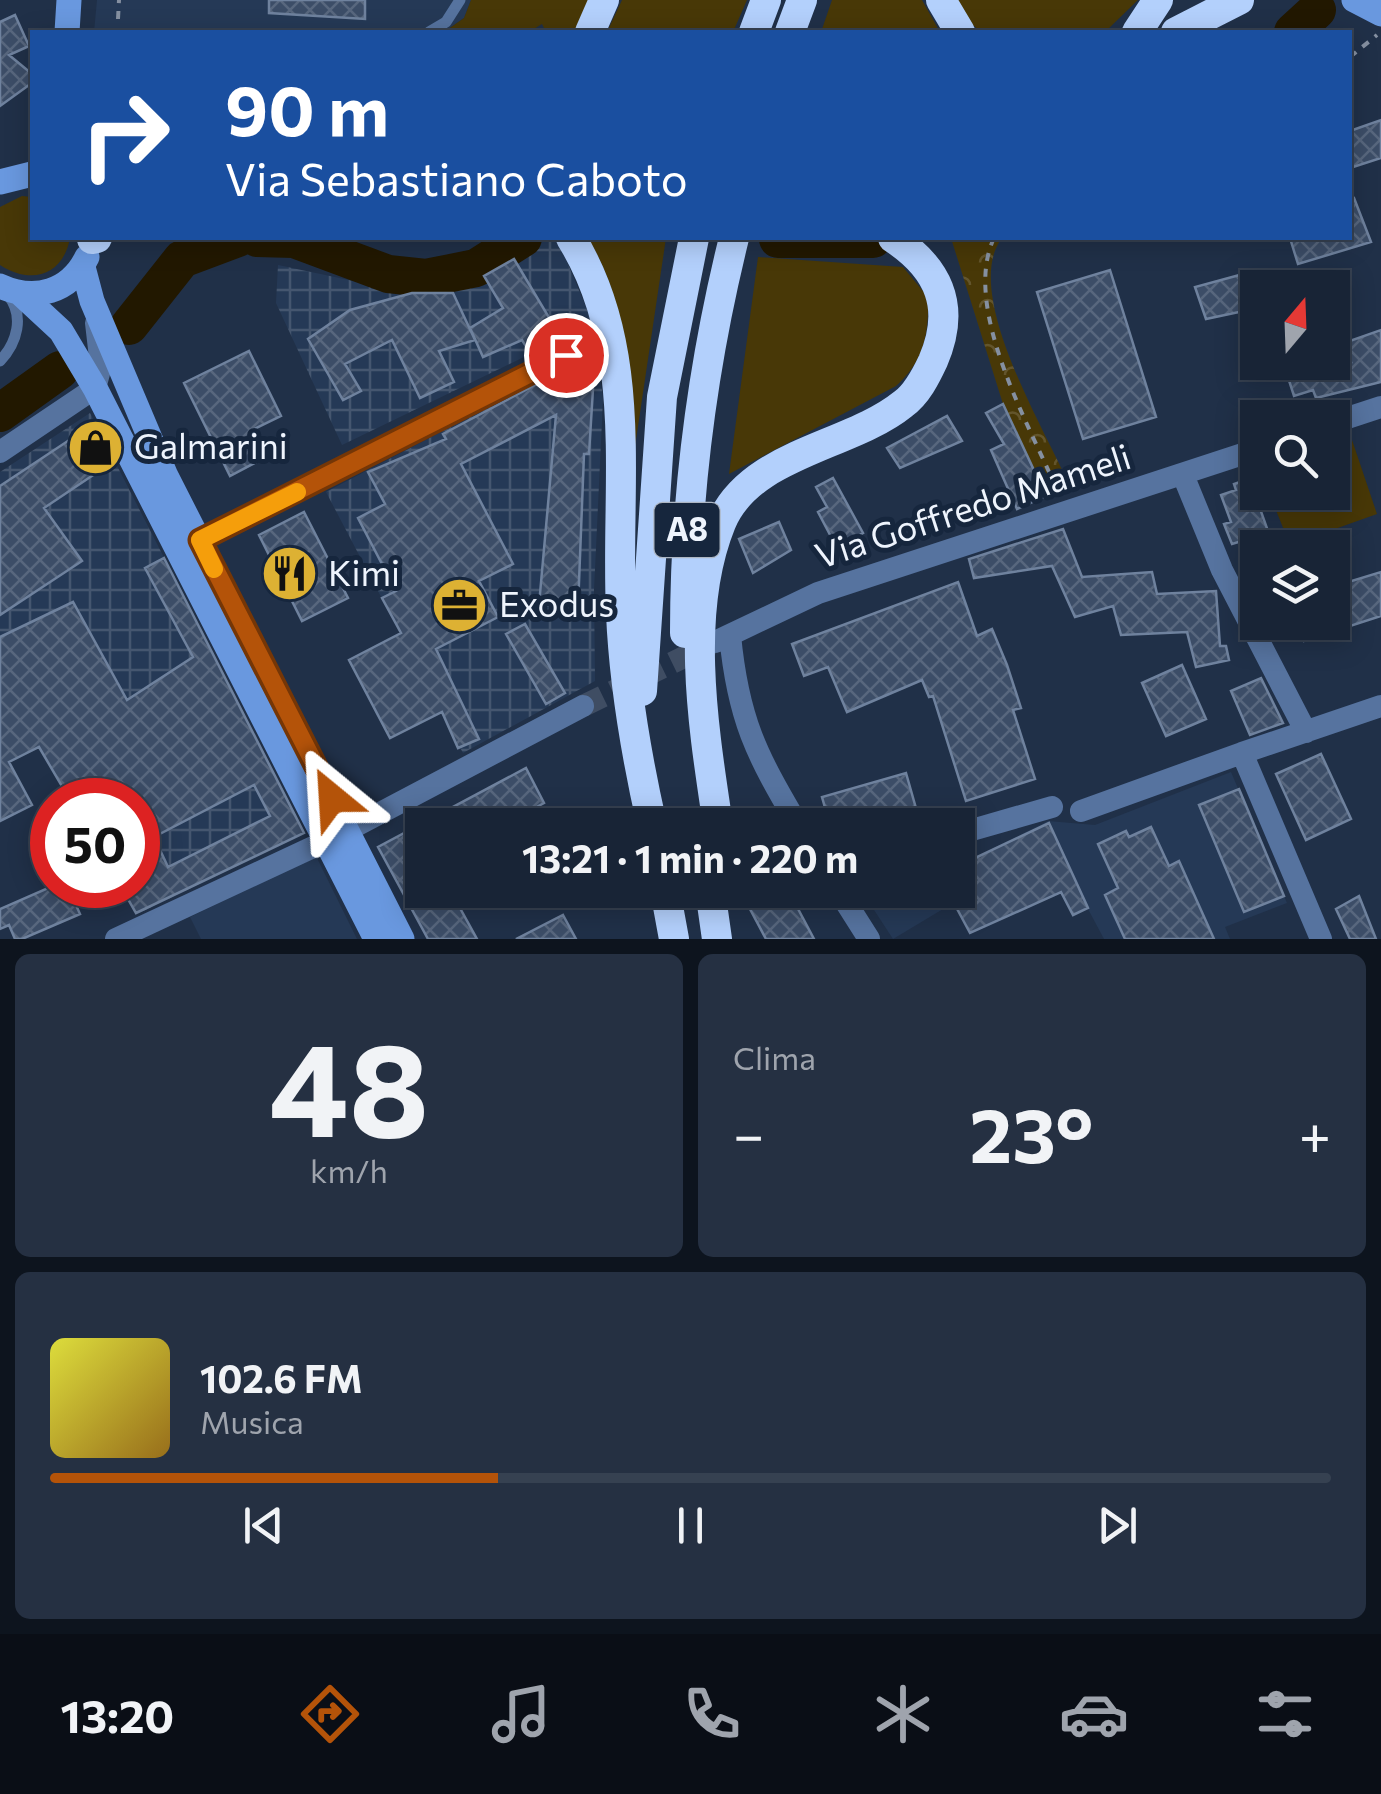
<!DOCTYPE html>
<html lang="it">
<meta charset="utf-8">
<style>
body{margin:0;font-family:Commissioner,sans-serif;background:#253042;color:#f1f3f6;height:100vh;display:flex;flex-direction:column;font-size:38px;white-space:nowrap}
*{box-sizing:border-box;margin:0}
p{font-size:32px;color:#9fa4ad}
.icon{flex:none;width:55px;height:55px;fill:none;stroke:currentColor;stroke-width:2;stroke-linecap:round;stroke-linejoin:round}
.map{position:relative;height:939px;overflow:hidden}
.drawer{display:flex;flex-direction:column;gap:15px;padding:15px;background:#0d141e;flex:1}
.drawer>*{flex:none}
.banner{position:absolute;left:30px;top:30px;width:1322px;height:210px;border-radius:0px;box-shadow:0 5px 25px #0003,0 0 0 2px #364151;background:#1a4fa0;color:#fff;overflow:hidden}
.needle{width:65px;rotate:19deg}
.buttons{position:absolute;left:1240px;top:270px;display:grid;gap:20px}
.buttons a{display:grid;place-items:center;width:110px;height:110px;border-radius:0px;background:#182436;box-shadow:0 5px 25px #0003,0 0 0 2px #364151;font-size:50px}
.speed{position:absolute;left:30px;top:778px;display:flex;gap:20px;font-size:50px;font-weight:700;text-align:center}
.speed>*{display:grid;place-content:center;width:130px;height:130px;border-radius:50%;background:#182436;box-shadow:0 5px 25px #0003,0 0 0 2px #364151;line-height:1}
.speed .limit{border:15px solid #d22;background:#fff;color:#111}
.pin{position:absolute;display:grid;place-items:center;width:85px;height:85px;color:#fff;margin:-42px;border:5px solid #fff;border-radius:50%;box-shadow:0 2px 10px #0007}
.me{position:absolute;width:110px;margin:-55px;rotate:333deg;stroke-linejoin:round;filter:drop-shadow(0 0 8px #0008)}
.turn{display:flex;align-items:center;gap:35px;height:210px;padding:0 30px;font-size:45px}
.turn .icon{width:130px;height:130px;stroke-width:2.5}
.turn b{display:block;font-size:70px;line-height:85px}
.big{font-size:75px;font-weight:700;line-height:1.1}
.drawer .card{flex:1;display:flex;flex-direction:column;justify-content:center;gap:15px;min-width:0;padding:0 35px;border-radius:15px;background:#253042}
.drawer .dial{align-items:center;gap:0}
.dial b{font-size:130px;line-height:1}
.song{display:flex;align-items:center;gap:30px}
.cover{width:120px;height:120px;border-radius:15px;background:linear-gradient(135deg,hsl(60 70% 55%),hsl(40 70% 35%))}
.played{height:10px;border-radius:5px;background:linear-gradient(90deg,#b45309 35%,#364151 35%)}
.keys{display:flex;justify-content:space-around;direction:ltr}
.heat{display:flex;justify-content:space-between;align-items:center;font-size:55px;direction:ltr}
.drawer .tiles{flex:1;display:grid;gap:15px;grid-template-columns:1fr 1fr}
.card:last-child{grid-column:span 2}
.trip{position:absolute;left:405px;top:808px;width:570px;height:100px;border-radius:0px;background:#182436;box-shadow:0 5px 25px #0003,0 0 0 2px #364151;font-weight:700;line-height:100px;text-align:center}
.menu{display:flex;height:160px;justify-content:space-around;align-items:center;background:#0a0e16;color:#9fa4ad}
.menu .icon{width:70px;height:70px}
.menu .on{color:#b45309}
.menu b{font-size:45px;color:#f1f3f6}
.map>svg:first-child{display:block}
.built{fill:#253956}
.industrial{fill:url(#industrial-grid)}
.grass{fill:#483807}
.forest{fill:url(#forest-crowns)}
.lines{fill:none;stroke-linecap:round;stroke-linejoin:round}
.river{stroke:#221800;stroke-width:38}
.building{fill:url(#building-cross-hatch);stroke:#6f829e;stroke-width:2.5;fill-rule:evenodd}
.street-tunnel{stroke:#3f4d63;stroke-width:22;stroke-dasharray:22 11;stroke-linecap:butt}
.path{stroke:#8590a1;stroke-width:4;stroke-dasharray:8 8;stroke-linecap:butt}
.lane{stroke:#56739f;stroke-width:11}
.street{stroke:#56739f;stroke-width:22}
.secondary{stroke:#6998df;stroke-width:25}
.highway{stroke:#b3d0fc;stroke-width:30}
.route-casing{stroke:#753606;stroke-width:25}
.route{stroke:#b45309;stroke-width:18}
.slow{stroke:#f59e0b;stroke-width:18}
.labels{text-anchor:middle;stroke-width:10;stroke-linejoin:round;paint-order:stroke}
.shield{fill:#16263d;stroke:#adb6c3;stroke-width:2.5}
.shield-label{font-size:32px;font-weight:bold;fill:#eef4fd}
.poi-label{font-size:35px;fill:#eef4fd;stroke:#16263d;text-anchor:start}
.street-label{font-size:35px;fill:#eef4fd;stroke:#16263d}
</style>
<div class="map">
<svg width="1381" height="939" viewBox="0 0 1381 939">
<defs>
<pattern id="industrial-grid" width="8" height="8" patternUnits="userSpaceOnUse" patternTransform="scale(2.5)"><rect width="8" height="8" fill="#253956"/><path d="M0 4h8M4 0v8" fill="none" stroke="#45566f"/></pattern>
<pattern id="forest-crowns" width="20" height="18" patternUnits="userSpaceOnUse" patternTransform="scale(2.5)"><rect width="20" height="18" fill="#483807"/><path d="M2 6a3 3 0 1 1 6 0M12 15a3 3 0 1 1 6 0" fill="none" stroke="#63552c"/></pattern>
<pattern id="building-cross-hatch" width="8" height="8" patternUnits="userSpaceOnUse" patternTransform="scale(2.5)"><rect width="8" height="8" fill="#3c4d67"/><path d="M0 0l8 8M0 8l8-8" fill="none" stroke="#58677e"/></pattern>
</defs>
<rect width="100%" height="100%" fill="#203048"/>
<path class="built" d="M97,0h374l-7,18 -20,14h-350z
M1231,772l56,131 -62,24 5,12h-126l-16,-30 -15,6 -13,-22 -90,40 -17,-30 -60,36 -32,-49h97v-24l90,-45 47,4z
M316,856l41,83h-156l-11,-22z"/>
<path class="industrial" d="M548,238h9l37,88 9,73 -9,191 1,91 -132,72 -137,-261 253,-132 -18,-21 -219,106 -66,-142 2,-38 80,17 79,6 34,-11z
M90,413l215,420 -168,81 -17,-29h18v-85h-68l-70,-125v-203z"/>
<path class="grass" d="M471,0h123l-14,32h-34l-4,-8 -13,8h-85l20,-14z
M622,0h125l-14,32h-126z
M832,0h90l18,32h-119z
M953,0h185l-33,32h-124l-21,-18z
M22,196l10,1v41h38c-7,38 -39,47 -70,27v-58z
M588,238h78l-33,222c-4,-77 -4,-155 -45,-222z
M758,257l145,10 25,30c1,37 -4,64 -32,89l-167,88z
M1351,437l26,77 -87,31 -21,-52 63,-1 1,-49z"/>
<path class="forest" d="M951,238h51c-40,52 38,183 62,236l-25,9 -36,-79z"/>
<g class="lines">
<path class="river" d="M1293,32l24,-22
M257,238l37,1 94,35 38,4 50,-10 47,-30
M778,239h95
M129,326l53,-67 56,-21
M0,413l60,-43"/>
</g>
<path class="building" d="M269,0h96v19l-96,-6z
M15,15l14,31 -20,9 23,19 -3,11 -29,21v-84z
M1381,120v38l-31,10v-37z
M1354,198l17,44 -73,22 -8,-26h60v-39z
M514,259l49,82 -31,15 -10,-16 -39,17 -13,-29 33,-20 -19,-32z
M1110,270l46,147 -73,22 -46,-147z
M1258,270v38l-52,11 -11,-32z
M412,293h41l22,47 -36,11 15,31 -34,16 -28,-58 -47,24 16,27 -18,9 -35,-61 42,-29z
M1381,330v52l-65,16 -3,-8 -19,6 -11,-34h68l-7,-19z
M249,351l32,65 -29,14 14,27 -36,19 -46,-93z
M580,361l13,28 -4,65h-5l-6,154 -39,-3 17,-190 -95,49 52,100 -34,17 19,36 -62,32 43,90 -21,9 -16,-36 -52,26 -41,-78 52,-27 -19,-35 14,-7 -38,-73 27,-14 -17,-32 78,-33 -3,-5z
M1003,404l43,92 -29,13 -26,-59 13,-6 -18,-31z
M947,416l15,25 -62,27 -13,-20z
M95,423l19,38 -70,47 38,53 -82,54v-129z
M1254,477l9,25 -5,1 16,45h-26l-3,-8 -13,4 -8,-20 7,-2 -10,-27 15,-5 -2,-6z
M833,478l30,55 -26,15 -19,-36 9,-5 -11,-20z
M304,512l44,86 -46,23 -43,-86z
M779,522l12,28 -38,23 -14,-34z
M1063,529l19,48 70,-5 5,22 59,-3 4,55h6l3,14 -33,7 -9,-35 -66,3 -8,-29 -38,11 -23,-51 -78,12 -5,-19z
M164,558l140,275 -168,80 -16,-28h18v-85h-68l-31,-53 -30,15 23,43 -32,16v-184l73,-35 54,98 66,-43 -48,-89zM254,785l16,31 -102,51 -14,-30z
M1381,572v44l-77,25 -6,-19h34v-35z
M958,582l19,54 15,-7 15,36 14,43 -8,2 22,69 -69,22 -33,-105 -4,1 -7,-17 -75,32 -19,-45 -24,9 -12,-32z
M525,624l40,69 -19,11 -40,-70z
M1182,665l24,54 -40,17 -24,-53z
M1261,678l22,45 -33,12 -19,-44z
M1321,754l30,65 -45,21 -30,-66z
M526,768l18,35 -41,22h-81v65h28l27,49h-49l-50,-92z
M906,773l13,46 -22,6h-67l-8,-28z
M1239,789l45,107 -40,16 -45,-107z
M1049,823l39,85 -15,7 -12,-23 -91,41 -23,-43h11v-24z
M1151,827l18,39 10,-5 35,78h-89l-20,-44 13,-7 -20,-44 28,-13 3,6z
M55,885h12l13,29 -58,25h-7l-6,-14 -9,4v-20z
M788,890l26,49h-48l-16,-30z
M1359,896l17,43h-26l-14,-30z
M563,915l13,24h-60z"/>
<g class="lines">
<path class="street-tunnel" d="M583,706l128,-62"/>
<path class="path" d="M118,19l1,-19
M1350,57l27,-22
M994,238c-33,70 36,188 64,254"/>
<path class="lane" d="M429,32l17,-10 14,-22
M0,361c17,-18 25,-45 8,-66"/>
<path class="street" d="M1332,423l49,-16
M0,452l95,-64 6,-22 -5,-43
M1183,475l39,95 84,162
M200,541l366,-186
M730,635c8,84 26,119 68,190
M715,642l103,-49 440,-144
M1242,753l139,-47
M1081,811l161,-58 79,186
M348,830l235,-124
M958,834l94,-27
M838,890l31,49
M116,939l210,-98"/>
<path class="secondary" d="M1354,0l27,14
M67,32l2,-32
M0,182l32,-8
M83,267l9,34 74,175 236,463
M0,286c35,16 70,6 87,-29
M21,294l40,37 34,57 281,551"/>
<path class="highway" d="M941,0l19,32
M590,32l14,-32
M754,32l12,-32
M790,32l12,-32
M1137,32l21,-32
M1176,32l63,-32
M571,238c70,113 44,248 50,375 3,73 15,141 31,212
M92,239l5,-1
M685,633c0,-134 17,-266 49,-395
M642,691l20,-294 32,-159
M718,825c-14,-94 -34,-211 3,-302 29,-70 129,-76 182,-119 14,-10 23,-28 30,-43 23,-53 7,-92 -40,-123
M665,890l9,49
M710,890l7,49"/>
</g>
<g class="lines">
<defs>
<path id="route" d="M332,798l-132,-258 366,-185"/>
</defs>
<use href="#route" class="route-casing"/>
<use href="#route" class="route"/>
<path class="slow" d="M214,569l-14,-29 97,-48"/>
</g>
<defs>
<symbol id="shop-disc" viewBox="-11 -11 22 22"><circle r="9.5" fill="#ddb133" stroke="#16263d"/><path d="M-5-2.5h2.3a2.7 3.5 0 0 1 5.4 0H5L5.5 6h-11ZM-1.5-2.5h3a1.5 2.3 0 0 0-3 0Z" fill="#111"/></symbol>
<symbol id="restaurant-disc" viewBox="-11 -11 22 22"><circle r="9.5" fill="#ddb133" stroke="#16263d"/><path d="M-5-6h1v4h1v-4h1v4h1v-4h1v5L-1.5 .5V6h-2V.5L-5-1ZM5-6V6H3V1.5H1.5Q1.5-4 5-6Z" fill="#111"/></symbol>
<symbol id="office-disc" viewBox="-11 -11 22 22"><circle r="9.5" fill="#ddb133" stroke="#16263d"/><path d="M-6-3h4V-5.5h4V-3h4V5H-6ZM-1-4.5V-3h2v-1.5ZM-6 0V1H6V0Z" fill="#111"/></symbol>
</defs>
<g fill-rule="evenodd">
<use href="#shop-disc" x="64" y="416" width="63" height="63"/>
<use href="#restaurant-disc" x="258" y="542" width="63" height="63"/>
<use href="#office-disc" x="428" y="574" width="63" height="63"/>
</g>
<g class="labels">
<rect class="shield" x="654.5" y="503" width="65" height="54" rx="8"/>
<g class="shield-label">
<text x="687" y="541">A8</text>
</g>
<g class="poi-label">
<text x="134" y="459">Galmarini</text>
<text x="328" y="586">Kimi</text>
<text x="499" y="617">Exodus</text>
</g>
<g class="street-label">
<text transform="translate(973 507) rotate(-18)" y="12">Via Goffredo Mameli</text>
</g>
</g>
</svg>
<div class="buttons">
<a><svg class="needle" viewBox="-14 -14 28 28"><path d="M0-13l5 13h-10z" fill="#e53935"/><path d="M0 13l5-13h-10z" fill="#9fa4ad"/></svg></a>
<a><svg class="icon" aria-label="search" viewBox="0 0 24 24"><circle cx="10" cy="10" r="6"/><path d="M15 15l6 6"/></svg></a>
<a><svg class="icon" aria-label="layers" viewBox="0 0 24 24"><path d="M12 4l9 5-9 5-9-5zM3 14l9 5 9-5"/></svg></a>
</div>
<div class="speed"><div class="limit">50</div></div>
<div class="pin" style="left:566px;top:355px;background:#d93025"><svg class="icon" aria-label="arrive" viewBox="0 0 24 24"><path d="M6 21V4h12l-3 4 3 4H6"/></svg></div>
<svg class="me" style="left:332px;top:798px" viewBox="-20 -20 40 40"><path d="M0-17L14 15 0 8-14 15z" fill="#b45309" stroke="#fff" stroke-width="4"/></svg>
<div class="trip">13:21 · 1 min · 220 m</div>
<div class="banner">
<div class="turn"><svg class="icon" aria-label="right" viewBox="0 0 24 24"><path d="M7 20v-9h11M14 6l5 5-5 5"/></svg><div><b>90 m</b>Via Sebastiano Caboto</div></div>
</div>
</div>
<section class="drawer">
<div class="tiles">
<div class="card dial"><b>48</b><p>km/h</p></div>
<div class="card"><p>Clima</p>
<div class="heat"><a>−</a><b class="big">23°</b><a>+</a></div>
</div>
<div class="card">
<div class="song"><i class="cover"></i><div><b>102.6 FM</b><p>Musica</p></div></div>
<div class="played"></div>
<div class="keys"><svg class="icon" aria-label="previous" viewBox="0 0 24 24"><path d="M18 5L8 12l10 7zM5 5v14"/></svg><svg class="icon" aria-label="pause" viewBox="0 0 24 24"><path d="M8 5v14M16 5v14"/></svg><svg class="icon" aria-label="next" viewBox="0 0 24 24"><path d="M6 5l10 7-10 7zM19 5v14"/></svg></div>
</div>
</div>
</section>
<nav class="menu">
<b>13:20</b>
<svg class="icon on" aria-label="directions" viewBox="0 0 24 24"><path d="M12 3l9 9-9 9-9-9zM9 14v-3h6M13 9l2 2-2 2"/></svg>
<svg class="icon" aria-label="music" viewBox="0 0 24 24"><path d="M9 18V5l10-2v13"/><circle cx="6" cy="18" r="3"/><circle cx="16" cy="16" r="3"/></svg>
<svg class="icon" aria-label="phone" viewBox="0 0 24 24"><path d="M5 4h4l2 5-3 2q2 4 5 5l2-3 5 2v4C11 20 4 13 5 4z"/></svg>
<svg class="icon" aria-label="climate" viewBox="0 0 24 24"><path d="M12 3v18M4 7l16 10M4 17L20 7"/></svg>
<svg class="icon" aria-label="car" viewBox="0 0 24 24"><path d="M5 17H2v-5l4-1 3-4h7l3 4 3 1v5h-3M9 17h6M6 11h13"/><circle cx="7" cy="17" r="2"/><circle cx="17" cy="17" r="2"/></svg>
<svg class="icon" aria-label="filters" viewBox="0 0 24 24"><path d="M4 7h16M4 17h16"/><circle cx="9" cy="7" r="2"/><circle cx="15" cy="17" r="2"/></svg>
</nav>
